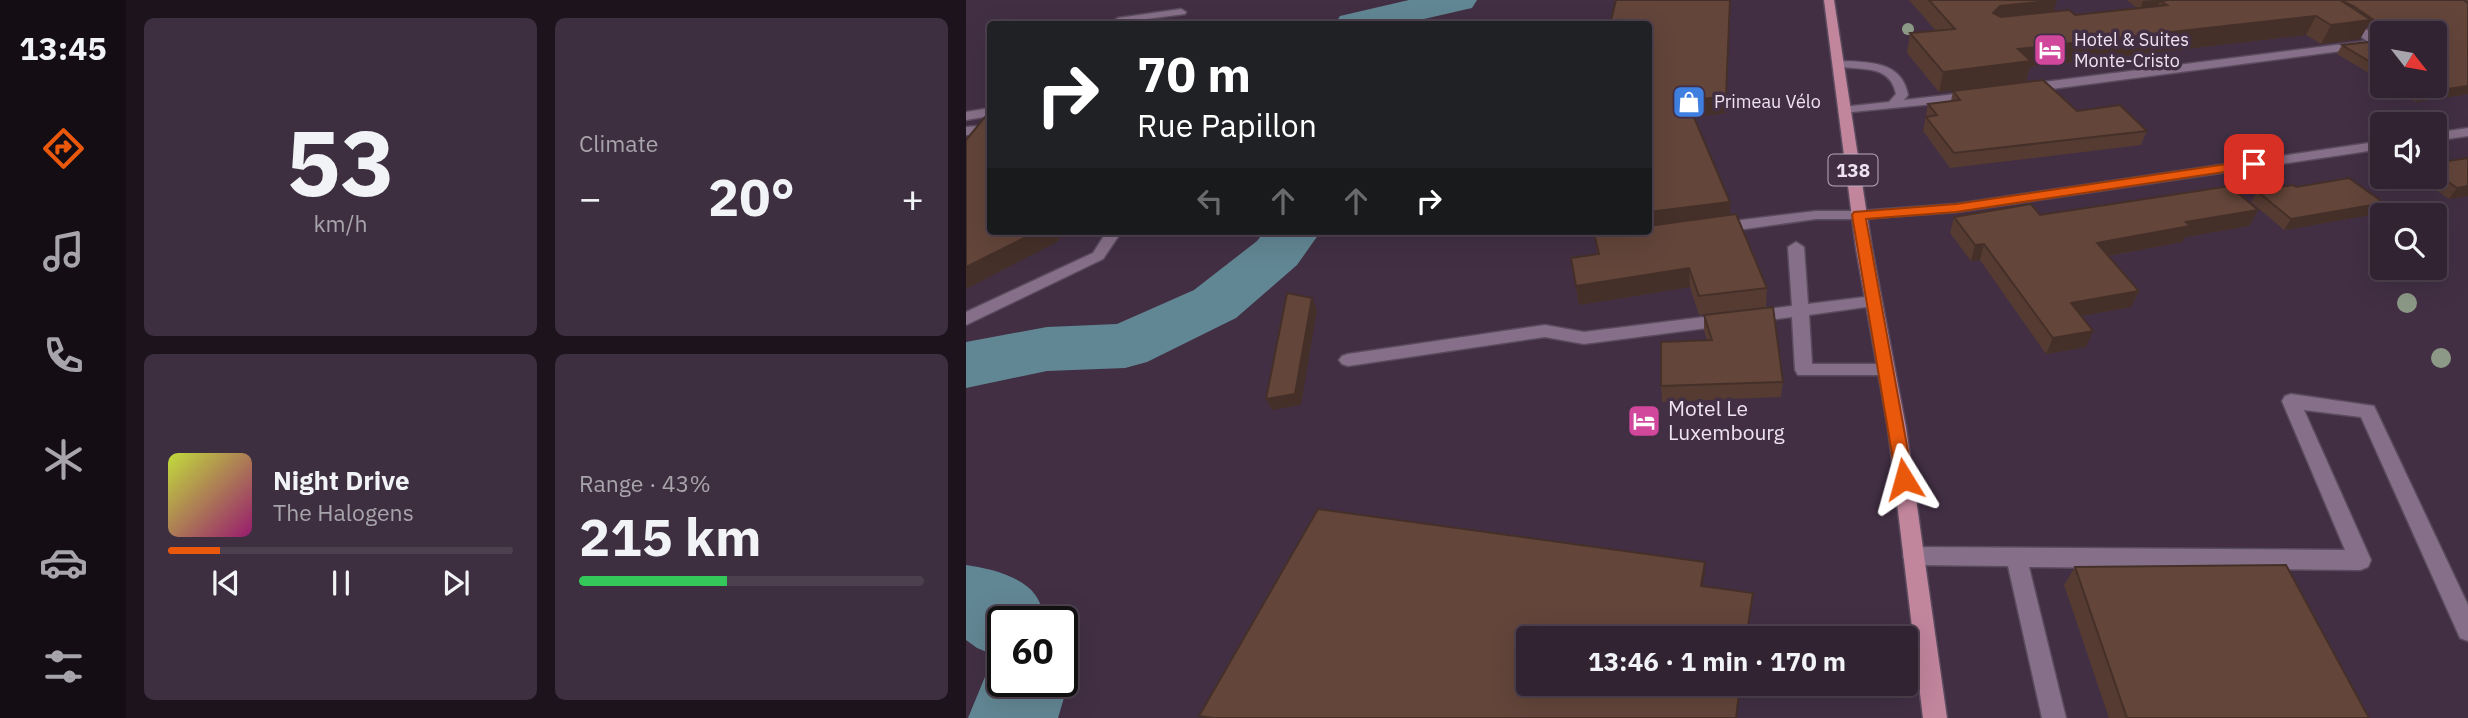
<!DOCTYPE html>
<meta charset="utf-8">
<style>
body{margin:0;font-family:"IBM Plex Sans",sans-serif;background:#3d2f3f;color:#f1f3f6;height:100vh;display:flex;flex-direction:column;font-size:26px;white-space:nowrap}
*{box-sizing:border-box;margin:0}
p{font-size:23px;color:#a8a4ac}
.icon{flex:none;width:38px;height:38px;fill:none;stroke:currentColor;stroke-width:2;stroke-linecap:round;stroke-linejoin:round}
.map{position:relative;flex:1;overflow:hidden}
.drawer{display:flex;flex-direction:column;gap:18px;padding:18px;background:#1c131c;width:840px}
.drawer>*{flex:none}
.guide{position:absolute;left:21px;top:21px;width:665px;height:214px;border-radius:7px;box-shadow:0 7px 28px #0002,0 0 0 2px #4d404e;background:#202124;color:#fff;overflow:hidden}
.needle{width:46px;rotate:121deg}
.tools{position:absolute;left:1404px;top:21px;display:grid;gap:14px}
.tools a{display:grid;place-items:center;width:77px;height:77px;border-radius:7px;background:#322333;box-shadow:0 7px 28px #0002,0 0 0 2px #4d404e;font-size:35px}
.speed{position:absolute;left:21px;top:606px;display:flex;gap:14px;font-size:35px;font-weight:700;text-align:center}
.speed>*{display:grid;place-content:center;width:91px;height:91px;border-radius:50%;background:#322333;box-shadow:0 7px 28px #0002,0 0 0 2px #4d404e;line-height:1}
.speed .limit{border:4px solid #111;border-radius:10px;background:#fff;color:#111}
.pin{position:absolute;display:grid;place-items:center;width:60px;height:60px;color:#fff;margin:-30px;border-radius:14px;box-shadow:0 4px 10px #0006}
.me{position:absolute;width:77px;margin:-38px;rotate:352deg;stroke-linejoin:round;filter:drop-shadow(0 0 5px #0008)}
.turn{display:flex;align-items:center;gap:24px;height:147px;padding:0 35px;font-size:32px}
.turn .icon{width:91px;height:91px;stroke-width:2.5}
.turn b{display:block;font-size:49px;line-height:60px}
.lanes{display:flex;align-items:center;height:66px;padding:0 35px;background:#0003;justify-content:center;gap:35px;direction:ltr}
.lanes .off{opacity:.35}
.big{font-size:52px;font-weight:800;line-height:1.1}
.drawer .card{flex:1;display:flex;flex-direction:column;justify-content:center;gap:10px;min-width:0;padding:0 24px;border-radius:10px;background:#3d2f3f}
.drawer .dial{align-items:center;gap:0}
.dial b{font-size:91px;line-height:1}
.song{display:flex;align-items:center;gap:21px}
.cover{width:84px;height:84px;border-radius:10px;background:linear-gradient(135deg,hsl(70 70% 55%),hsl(320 70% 35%))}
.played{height:7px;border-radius:4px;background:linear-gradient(90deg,#ea580c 15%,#4d404e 15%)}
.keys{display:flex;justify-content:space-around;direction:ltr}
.heat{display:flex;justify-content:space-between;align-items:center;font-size:38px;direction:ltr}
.charge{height:10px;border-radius:5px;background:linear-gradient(90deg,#34c759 43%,#4d404e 0)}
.drawer .tiles{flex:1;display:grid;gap:18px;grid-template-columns:repeat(2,1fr)}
.trip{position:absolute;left:550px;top:626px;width:402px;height:70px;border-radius:7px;background:#322333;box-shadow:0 7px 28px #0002,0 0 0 2px #4d404e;font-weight:800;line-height:70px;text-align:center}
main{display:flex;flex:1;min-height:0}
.dock{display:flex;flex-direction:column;width:126px;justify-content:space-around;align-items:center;background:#140e14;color:#a8a4ac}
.dock .icon{width:49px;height:49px}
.dock .selected{color:#ea580c}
.dock b{font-size:32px;color:#f1f3f6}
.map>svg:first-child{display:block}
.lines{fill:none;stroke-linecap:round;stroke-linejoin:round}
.river{fill:#628794;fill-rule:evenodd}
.service-casing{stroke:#5b4b5e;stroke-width:3}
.minor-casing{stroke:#5b4b5e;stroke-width:3}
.primary-casing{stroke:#5b4b5e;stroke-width:3}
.service{fill:#867089;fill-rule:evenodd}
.minor{fill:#867089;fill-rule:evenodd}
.primary{fill:#c1859c;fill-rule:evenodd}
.tree{fill:#8d9987}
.wall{fill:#553b32}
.shaded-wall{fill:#453029}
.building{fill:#63453a;stroke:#453029;stroke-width:2}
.route{fill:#ea580c;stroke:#983908;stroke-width:2}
.labels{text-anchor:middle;stroke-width:7;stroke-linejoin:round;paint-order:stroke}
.far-poi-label{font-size:18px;fill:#eee2f0;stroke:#422f44;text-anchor:start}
.shield{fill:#422f44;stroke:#baacbc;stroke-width:2}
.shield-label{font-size:19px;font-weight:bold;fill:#eee2f0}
.poi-label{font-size:21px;fill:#eee2f0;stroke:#422f44;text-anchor:start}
</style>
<main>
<nav class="dock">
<b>13:45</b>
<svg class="icon selected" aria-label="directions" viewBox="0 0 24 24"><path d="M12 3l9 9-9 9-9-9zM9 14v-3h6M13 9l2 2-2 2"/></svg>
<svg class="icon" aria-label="music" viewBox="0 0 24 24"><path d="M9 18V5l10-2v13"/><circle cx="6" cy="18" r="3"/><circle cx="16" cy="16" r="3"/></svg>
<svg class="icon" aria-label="phone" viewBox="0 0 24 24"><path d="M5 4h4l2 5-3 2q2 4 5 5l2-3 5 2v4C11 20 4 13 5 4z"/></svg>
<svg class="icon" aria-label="climate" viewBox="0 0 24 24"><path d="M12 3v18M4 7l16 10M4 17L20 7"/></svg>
<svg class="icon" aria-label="car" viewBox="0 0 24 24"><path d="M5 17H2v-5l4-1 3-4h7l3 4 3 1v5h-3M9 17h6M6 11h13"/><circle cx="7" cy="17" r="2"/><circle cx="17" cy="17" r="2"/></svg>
<svg class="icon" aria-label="filters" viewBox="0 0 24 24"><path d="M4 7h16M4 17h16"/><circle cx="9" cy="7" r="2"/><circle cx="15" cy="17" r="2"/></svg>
</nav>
<section class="drawer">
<div class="tiles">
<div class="card dial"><b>53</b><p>km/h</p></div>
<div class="card"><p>Climate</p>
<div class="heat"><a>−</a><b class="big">20°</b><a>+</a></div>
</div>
<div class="card">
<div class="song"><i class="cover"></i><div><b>Night Drive</b><p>The Halogens</p></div></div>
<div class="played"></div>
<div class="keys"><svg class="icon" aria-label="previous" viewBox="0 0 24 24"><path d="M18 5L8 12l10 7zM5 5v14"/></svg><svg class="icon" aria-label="pause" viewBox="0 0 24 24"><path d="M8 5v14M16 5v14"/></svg><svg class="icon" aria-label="next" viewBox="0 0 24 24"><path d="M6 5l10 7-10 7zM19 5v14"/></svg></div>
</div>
<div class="card"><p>Range · 43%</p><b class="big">215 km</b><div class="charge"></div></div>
</div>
</section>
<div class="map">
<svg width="1502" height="718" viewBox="0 0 1502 718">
<rect width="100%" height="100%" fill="#422f44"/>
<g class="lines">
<path class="river" d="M443,0h68l-5,8 -70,16h-67l5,-8z
M299,231h56l-24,34 -61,53 -89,44 -22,6 -78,3 -81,17v-46l81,-15 70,-3 77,-34 63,-49z
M0,565c22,3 57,11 70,31 5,7 7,17 11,25h-44v60h59v-16l7,16 -11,37h-90l26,-63 -17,-7 -11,-8z"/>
<defs>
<path id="service" d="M1329,0c32,0 57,19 82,37v7l-6,3 -342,45 -6,-4 6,-4 338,-43 -33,-23z
M215,9l5,3 -1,2 -77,10 10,-6z
M874,61c29,1 62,0 68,34l-4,5 69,-8 6,4 -6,4 -131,13v-6l47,-5 7,-8c-6,-31 -36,-23 -60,-28l-2,-2z
M24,108v8l-24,4v-8z
M24,125v8l-24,2v-8z
M850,211h43l7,4 -7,4h-43l-99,14 -7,-5 7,-5z
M141,231h15l-19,28 -137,66v-13l127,-59z
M830,242l8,5 4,57 65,-8 8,5 -8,5 -64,9 3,49h73l6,1 3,5 -3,5h-93l-3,-5 -3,-53 -208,27 -39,-7 -197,29 -6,-2 -3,-4 3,-4 6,-2 197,-29 39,7 208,-26 -4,-59z
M1325,394l83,12 94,199v36l-8,-3 -99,-221 -57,-7 67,150 -3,7 -8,3 -331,-3 37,151h-24l-34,-152 -94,-1 -8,-2 -3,-7 3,-7 8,-2 431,3 -63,-149 3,-5z"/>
<path id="minor" d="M1502,128v8l-34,5v-8z
M1416,141v8l-426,63 -97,7 -7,-4 7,-4 97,-7z"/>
<path id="primary" d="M858,0h10l38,248 34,180 41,290h-24l-35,-290 -32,-180z"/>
</defs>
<use href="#service" class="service-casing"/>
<use href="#minor" class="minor-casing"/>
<use href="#primary" class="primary-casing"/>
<use href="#service" class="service"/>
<use href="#minor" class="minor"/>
<use href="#primary" class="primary"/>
</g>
<g class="tree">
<circle cx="942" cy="29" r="6"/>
<circle cx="1441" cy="303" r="10"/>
<circle cx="1475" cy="358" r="10"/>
</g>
<path class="wall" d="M943,0h147l-3,12 22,3 63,-6 -11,-9h341v94l-52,8 -27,-16h45v-53h-52v48l-45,-27 5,-9 35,-4 3,-2v-2l-13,-10 -7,12 -39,5 -15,-9 -276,32 -4,14 -87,11 -32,-39 3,-20 26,-2z
M682,24l78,89 -32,4 36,98 37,73 -1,19 -67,8 -9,-28 -111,18 -8,-47 26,-4 -2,-17h-1l-2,-6h56z
M987,91l124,20 70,20 -6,14 -191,23 -27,-37 5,-27 23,-3z
M1502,158v38l-19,3 -32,-22h17v-14z
M1330,187l88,16 -8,11 -92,16 -33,-28 6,-11z
M1292,210l-9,16 -64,11 -3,5 -74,14 31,35 -8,16 -50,9 5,31 -40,7 -66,-94 -9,1 -21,-28 4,-16z
M738,315l79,67 -2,15 -119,5 -1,-16 46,-46 -3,-9z
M1109,567l294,151h-260l-45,-133z"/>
<path class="shaded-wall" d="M764,0l-4,113 -38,5 -1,-17z
M1091,0l-6,19 -55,6 -3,-12 7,-7z
M1190,0h76l-65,5 -7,-4 -3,7 -17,2 3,-9z
M1350,16l-10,19 -276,32 -4,14 -87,11 4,-20 75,-23z
M1405,20l-11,19 -39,5 10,-19z
M1502,86v8l-52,8 6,-9z
M1502,186v10l-19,3 8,-11z
M764,202v18l-82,10v-18z
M1418,203l-8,11 -92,16 7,-11z
M1292,210l-9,16 -64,11 -3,5 -92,17 7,-16 89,-21z
M72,231h26l-7,11 -91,47v-22z
M627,231h48l-47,6z
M1018,244l-4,16 -9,1 4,-16z
M723,268l1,19 -111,18 -3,-19z
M1173,291l-8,16 -67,12 7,-16z
M346,298l5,11 -16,96 -29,5 -6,-11z
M1127,331l-7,16 -40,7 7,-16z
M739,562v10l-4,24v-10z"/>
<path class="building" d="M650,0h114l-4,96 -39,5 43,101 -82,10v-188h-38z
M963,0h128l-57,6 -7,7 8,4 68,-7 6,5 92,-10 -7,-4 8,-1h172l31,20 -40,5 -15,-9 -298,33 13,12 -88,11 -33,-39 45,-4z
M1375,0h122l5,3v83l-46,7 -12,-7h24v-53h-49v-5l-30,-21z
M1416,37v32l-40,-24 35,-4z
M1077,80l34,31 43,-6 27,26 -193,22 -28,-36 11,-2 -9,-11 32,-4 -7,-9z
M24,116v115h48l-72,36v-127l19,-23z
M1502,158v28l-11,2 -23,-16v-9z
M1383,178l35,25 -93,16 -34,-28 36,-6 3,2z
M1264,186l28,24 -72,12 4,4 -93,17 42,48 -68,12 22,28 -40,7 -69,-94 -9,1 -21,-28 77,-13 9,11z
M770,214l31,74 -68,8 -10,-28 -113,18 -5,-28 28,-4 -5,-21 17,-2h37v-5z
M321,293l25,5 -17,96 -29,5z
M807,307l10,75 -122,4v-44l51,-2 -8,-25z
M352,509l387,53 -4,24 52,7 -7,46h-218v45h212l-4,34h-523l-14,-2z
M1320,565l83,153h-242l-52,-151z"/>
<path class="route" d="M1288,160l4,2v5l-302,45 -90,7 47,260 -3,5 -6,2 -7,-2 -45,-269 2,-3 102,-8z"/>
<defs>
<symbol id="hotel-square" viewBox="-11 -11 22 22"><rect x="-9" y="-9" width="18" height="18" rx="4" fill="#d1479c" stroke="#422f44"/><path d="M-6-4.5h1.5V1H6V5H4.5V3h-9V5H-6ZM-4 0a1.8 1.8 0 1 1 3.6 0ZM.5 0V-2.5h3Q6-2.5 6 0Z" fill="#fff"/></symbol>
<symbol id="shop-square" viewBox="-11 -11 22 22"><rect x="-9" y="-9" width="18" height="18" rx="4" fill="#3f7fe0" stroke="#422f44"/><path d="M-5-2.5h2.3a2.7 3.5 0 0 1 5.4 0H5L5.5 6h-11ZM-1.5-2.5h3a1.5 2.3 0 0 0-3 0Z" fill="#fff"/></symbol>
</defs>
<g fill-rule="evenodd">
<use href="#hotel-square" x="1065" y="31" width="38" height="38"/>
<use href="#shop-square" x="704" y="83" width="38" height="38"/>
<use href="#hotel-square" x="659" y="402" width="38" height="38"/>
</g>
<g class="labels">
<g class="far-poi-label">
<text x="1108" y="46">Hotel &amp; Suites<tspan x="1108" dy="21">Monte-Cristo</tspan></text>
<text x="748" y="108">Primeau Vélo</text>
</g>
<rect class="shield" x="862.5" y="154.5" width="49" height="31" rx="5"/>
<g class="shield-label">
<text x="887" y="177">138</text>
</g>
<g class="poi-label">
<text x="702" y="416">Motel Le<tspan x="702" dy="24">Luxembourg</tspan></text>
</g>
</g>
</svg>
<div class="tools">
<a><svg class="needle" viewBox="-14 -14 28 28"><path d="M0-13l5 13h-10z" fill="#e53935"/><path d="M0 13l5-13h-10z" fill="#a8a4ac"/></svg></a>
<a><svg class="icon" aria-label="sound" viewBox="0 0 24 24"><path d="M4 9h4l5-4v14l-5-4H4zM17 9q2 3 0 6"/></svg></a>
<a><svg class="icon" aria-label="search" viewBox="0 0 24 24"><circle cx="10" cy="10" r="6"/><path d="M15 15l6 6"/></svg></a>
</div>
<div class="speed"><div class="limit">60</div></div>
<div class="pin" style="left:1288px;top:164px;background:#d93025"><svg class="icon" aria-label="arrive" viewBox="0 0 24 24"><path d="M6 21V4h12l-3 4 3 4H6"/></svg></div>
<svg class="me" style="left:938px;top:479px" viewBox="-20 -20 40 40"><path d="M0-17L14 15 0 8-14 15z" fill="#ea580c" stroke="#fff" stroke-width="4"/></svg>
<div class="trip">13:46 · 1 min · 170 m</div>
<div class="guide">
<div class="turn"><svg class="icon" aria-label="right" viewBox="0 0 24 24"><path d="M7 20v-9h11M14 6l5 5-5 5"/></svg><div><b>70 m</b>Rue Papillon</div></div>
<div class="lanes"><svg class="icon off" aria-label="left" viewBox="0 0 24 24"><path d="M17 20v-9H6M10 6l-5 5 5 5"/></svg><svg class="icon off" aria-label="ahead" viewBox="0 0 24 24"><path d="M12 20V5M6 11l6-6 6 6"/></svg><svg class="icon off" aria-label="ahead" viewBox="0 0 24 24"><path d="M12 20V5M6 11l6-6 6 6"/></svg><svg class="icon" aria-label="right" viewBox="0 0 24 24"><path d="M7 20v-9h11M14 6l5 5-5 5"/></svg></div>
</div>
</div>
</main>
